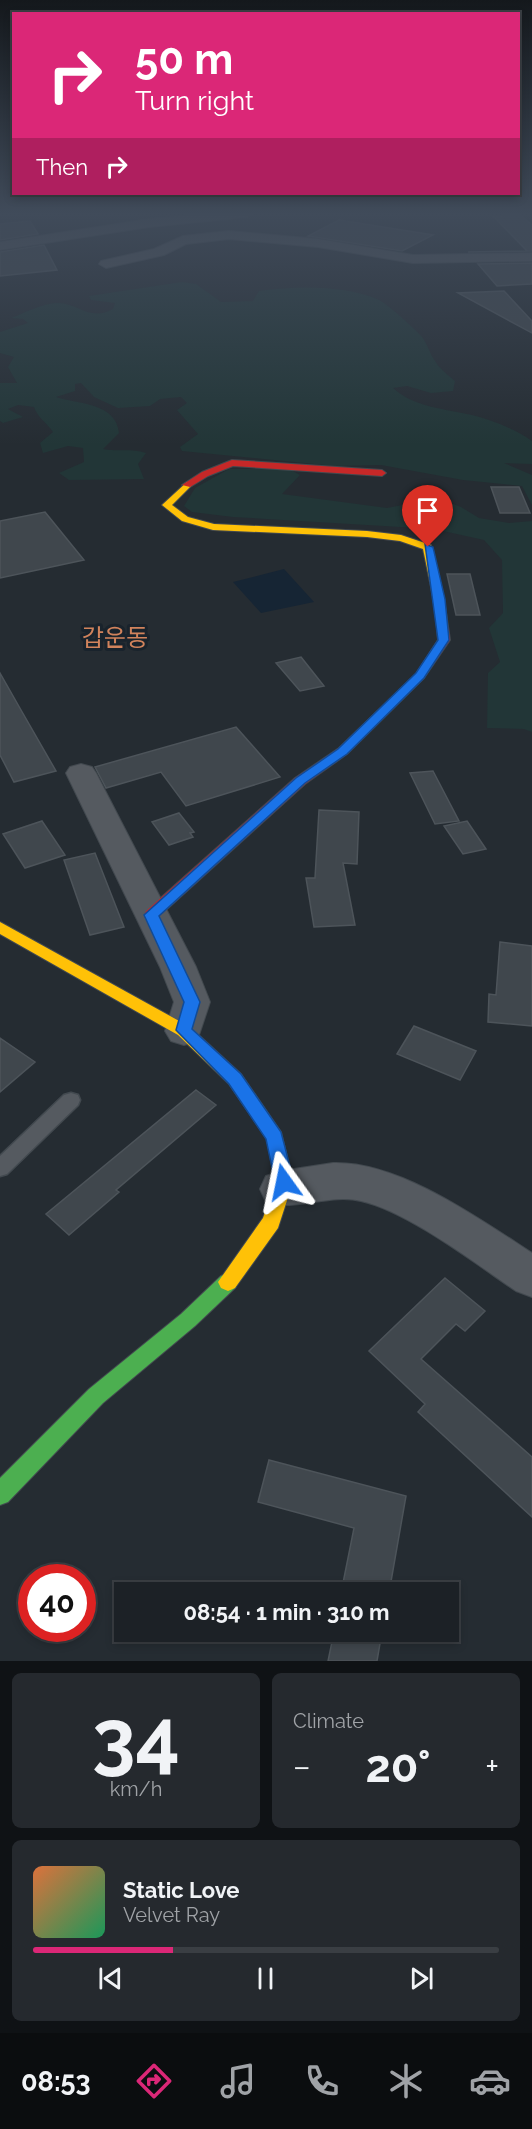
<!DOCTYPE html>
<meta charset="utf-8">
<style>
body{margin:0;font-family:Raleway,"Noto Sans KR",sans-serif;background:#25292e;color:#f1f3f6;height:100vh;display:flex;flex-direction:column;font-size:22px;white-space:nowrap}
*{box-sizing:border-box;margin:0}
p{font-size:20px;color:#a0a3a7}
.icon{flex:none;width:33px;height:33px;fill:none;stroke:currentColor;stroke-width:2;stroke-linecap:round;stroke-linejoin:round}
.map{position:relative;height:1661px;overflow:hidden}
.sheet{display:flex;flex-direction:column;gap:12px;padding:12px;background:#0f1215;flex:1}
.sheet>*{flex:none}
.guide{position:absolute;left:12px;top:12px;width:508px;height:183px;border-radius:0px;box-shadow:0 3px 9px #0003,0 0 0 2px #3a3e43;background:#db2777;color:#fff;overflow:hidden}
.speed{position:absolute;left:18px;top:1564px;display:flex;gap:12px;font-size:30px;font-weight:700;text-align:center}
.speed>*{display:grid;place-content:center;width:78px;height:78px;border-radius:50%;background:#1c2126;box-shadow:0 3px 9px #0003,0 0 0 2px #3a3e43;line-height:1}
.speed .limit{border:9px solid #d22;background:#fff;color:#111}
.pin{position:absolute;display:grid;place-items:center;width:51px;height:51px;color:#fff;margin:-62px -26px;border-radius:50% 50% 50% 0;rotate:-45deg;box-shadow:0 0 6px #0007}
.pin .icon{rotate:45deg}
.me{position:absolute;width:66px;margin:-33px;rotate:348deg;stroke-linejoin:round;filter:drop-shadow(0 0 4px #0008)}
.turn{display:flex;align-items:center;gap:21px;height:126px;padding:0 24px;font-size:27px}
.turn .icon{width:78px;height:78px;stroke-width:2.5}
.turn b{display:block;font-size:42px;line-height:51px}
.then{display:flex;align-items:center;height:57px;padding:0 24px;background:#0003;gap:12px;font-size:22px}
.big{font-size:45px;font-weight:700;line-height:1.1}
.sheet .tile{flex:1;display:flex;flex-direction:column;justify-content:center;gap:9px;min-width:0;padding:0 21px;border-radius:9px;background:#25292e}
.sheet .dial{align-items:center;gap:0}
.dial b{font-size:78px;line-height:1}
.song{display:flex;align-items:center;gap:18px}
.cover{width:72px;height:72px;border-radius:9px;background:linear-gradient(135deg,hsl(20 70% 55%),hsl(150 70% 35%))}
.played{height:6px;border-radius:3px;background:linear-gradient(90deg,#db2777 30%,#3a3e43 30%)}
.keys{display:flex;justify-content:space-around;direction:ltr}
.heat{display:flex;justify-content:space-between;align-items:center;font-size:33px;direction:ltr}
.sheet .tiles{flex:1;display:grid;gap:12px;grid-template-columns:1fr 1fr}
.tile:last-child{grid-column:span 2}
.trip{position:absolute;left:114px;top:1582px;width:345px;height:60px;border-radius:0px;background:#1c2126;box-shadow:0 3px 9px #0003,0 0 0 2px #3a3e43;font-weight:700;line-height:60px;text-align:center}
.dock{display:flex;height:96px;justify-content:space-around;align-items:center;background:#0b0d0f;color:#a0a3a7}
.dock .icon{width:42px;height:42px}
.dock .current{color:#db2777}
.dock b{font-size:27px;color:#f1f3f6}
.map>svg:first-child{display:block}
.green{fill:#223637}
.water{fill:#162534}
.building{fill:#40474d;stroke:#4d545a;stroke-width:1.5}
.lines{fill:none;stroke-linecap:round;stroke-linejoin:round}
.lane-casing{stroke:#42494f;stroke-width:3}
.street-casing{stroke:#42494f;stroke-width:2}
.fast-casing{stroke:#42494f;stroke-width:2}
.slow-casing{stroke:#42494f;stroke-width:2}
.jam-casing{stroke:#42494f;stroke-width:2}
.lane{fill:#555a60;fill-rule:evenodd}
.street{fill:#555a60;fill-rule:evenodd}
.fast{fill:#4caf50;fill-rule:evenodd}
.slow{fill:#ffc107;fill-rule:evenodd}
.jam{fill:#c62828;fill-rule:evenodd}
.route{fill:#1a73e8;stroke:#114b97;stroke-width:1.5}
.labels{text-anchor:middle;stroke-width:6;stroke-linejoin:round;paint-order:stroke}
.quarter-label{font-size:24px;fill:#d1835c;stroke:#19232c}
</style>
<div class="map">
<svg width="532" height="1661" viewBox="0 0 532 1661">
<rect width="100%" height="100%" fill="#252c32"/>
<path class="green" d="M182,282l14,2 25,18 32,-1 6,-10c38,-5 82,-6 118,8 10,4 38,30 45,38 6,8 8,17 13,24 5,8 13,14 20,20l-2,10 -22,2 -24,-7 -14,2c20,19 53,21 79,27 20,5 43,14 60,26v23l-28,-1 28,12v30l-10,-19 -59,-6 -82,-15 -46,1 -153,-15 -2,-4 18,-13 -21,-24 10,-7 -6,-6 -21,2 -10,7 -32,2 -24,-11 -13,-14 -6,1v7l-19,6c20,7 60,5 63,36l-16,16c14,3 29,-1 43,4l-8,11 6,15 -75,1 -10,-7 25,-11 -1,-14 -15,-2 -25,7 -3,-10 13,-11c-6,-9 -16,-15 -19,-25l-16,-2 -10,4 15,8 -20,6 -3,-2v-38h17l-9,-16 6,-10 -14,-4v-21l28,-9 -5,-4 -12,-1c14,-5 31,-15 47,-15 20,0 32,19 55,6l2,-6 -24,-3 -2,-4z
M229,469h60l11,6 -18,19 105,14 51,-10 23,9 18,11 30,5 23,-2v211l-8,-3 -37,-1 1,-55 12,-11 -11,-34 14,-15 -1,-53 -18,-20 -50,-11 -201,-12 -41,-5 -8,-6 11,-18z"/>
<path class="water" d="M284,569l30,33 -53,11 -28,-31z"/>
<path class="building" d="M520,215l12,10v26l-64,1 59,-1 -34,-35z
M339,220l94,15 -31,16 -94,-15z
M30,221l8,13 -38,6v-16z
M44,245l13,25 -57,6v-24z
M532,263v21l-35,2 -19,-22z
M504,291l28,30v12l-74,-40z
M491,487h28l11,26h-30z
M45,512l39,48 -84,18v-57z
M447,574h23l10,41h-24z
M301,657l23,29 -24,5 -24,-28z
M0,673l21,37 35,61 -42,11 -14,-27z
M236,727l44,50 -94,29 -25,-34 -55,16 -11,-21z
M433,771l26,50 -24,3 -25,-51z
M319,810l40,2 -2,52 -14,-1 12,62 -41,2 -8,-49h9z
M179,813l15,19 -4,1 3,4 -24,8 -17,-23z
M42,821l23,34 -40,13 -22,-34z
M467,821l19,28 -23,5 -19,-28z
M95,853l29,74 -34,8 -26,-75z
M500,942l32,4v80l-44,-4 1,-28 7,1z
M414,1026l62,25 -16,29 -63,-26z
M0,1038l35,24 -35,30z
M196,1090l20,15 -100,85 3,2 -50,43 -23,-21z
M445,1278l40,33 -20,20 -9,-7 -35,35 111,98v60l-114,-105 7,-8 -56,-53z
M269,1460l137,36 -17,97h-48l13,-65 -96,-26z
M334,1632h48l-5,29h-49z"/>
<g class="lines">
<defs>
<path id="lane" d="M71,1093l7,2 2,5 -2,5 -71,69 -7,2v-20l64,-61z"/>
<path id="street" d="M213,213h40l-6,4 -98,10 -149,23v-8l149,-23z
M229,231l89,8 95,16 119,-2v8l-119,2 -95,-16 -89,-8 -43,5 -22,11 -58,13 -7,-4 2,-3 53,-12 29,-13z
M81,764l11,3 4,6 100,194 14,35 -13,39 -13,4 -13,-4 -6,-10 9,-29 -14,-35 -94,-194 4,-6z
M333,1163c66,-2 145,55 199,90v44l-16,-6c-40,-27 -109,-80 -155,-90 -32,-8 -65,11 -95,1l-6,-13 6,-13 15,-5z"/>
<path id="fast" d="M228,1273l7,3 3,6 -3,6 -40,38 -92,77 -95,99 -8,3v-27l89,-89 92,-75 40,-38z"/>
<path id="slow" d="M187,482l5,3 -20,20 16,12 26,7 153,7 34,4 30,10 14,61 -5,3 -5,-3 -12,-57 -23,-8 -33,-4 -154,-7 -31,-9 -20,-16z
M0,922l190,105 51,47 40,58 12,50 -15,46 -43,60 -7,3 -7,-3 -3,-6 45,-64 12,-36 -8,-43 -38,-55 -51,-49 -178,-101z"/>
<path id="jam" d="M232,460l150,10 4,3 -4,3 -149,-10 -25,10 -18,11 -8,-2 20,-13z
M440,603l5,3 5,34 -26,38 -77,76 -42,30 -149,135h-10l-2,-4 2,-4 149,-133 44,-30 77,-74 22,-34 -3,-34z"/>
</defs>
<use href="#lane" class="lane-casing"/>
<use href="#street" class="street-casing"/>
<use href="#fast" class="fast-casing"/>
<use href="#slow" class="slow-casing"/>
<use href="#jam" class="jam-casing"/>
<use href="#lane" class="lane"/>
<use href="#street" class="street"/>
<use href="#fast" class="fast"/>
<use href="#slow" class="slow"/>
<use href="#jam" class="jam"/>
</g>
<linearGradient id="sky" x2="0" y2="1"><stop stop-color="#14181c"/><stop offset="0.48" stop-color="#404b5a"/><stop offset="1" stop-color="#404b5a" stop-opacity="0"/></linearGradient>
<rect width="532" height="445" fill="url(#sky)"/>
<path class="route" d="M425,544l8,3 12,52 4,41 -25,38 -77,76 -42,29 -146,133 41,86 -8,27 49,45 40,58 13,50 -3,5 -7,3 -6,-3 -3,-5 -9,-43 -37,-55 -53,-54 8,-28 -40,-87 152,-137 42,-29 78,-76 22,-33z"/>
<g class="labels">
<g class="quarter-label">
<text x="115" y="646">갑운동</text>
</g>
</g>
</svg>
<div class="speed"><div class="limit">40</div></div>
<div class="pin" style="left:428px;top:547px;background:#d93025"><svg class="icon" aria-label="arrive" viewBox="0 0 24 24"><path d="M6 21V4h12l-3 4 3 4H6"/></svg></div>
<svg class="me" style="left:284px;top:1182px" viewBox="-20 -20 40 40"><path d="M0-17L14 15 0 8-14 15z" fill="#1a73e8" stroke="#fff" stroke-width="4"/></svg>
<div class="trip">08:54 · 1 min · 310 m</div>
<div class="guide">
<div class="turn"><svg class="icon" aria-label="right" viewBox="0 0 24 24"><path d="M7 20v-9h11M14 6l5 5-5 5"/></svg><div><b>50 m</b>Turn right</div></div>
<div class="then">Then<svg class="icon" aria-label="right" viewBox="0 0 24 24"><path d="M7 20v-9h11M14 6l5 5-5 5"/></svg></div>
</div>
</div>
<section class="sheet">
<div class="tiles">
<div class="tile dial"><b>34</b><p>km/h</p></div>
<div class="tile"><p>Climate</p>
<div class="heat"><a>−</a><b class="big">20°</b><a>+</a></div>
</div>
<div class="tile">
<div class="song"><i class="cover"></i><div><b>Static Love</b><p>Velvet Ray</p></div></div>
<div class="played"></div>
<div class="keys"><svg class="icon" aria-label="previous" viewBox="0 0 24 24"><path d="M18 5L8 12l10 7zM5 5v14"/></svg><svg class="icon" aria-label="pause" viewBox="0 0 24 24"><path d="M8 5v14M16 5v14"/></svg><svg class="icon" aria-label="next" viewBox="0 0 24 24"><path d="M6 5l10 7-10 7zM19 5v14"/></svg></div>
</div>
</div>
</section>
<nav class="dock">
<b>08:53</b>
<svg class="icon current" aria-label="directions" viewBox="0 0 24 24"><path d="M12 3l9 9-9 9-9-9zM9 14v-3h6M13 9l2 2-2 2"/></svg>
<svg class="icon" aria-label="music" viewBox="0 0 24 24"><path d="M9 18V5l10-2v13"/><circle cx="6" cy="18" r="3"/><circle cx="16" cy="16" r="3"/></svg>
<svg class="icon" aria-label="phone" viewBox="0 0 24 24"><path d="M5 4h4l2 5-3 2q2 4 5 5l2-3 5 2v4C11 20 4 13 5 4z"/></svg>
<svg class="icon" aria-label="climate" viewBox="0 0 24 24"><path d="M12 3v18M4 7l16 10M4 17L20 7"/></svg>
<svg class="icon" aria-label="car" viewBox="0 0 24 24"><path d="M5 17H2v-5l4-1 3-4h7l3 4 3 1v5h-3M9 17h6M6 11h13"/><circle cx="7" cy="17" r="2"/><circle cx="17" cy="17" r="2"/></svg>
</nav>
